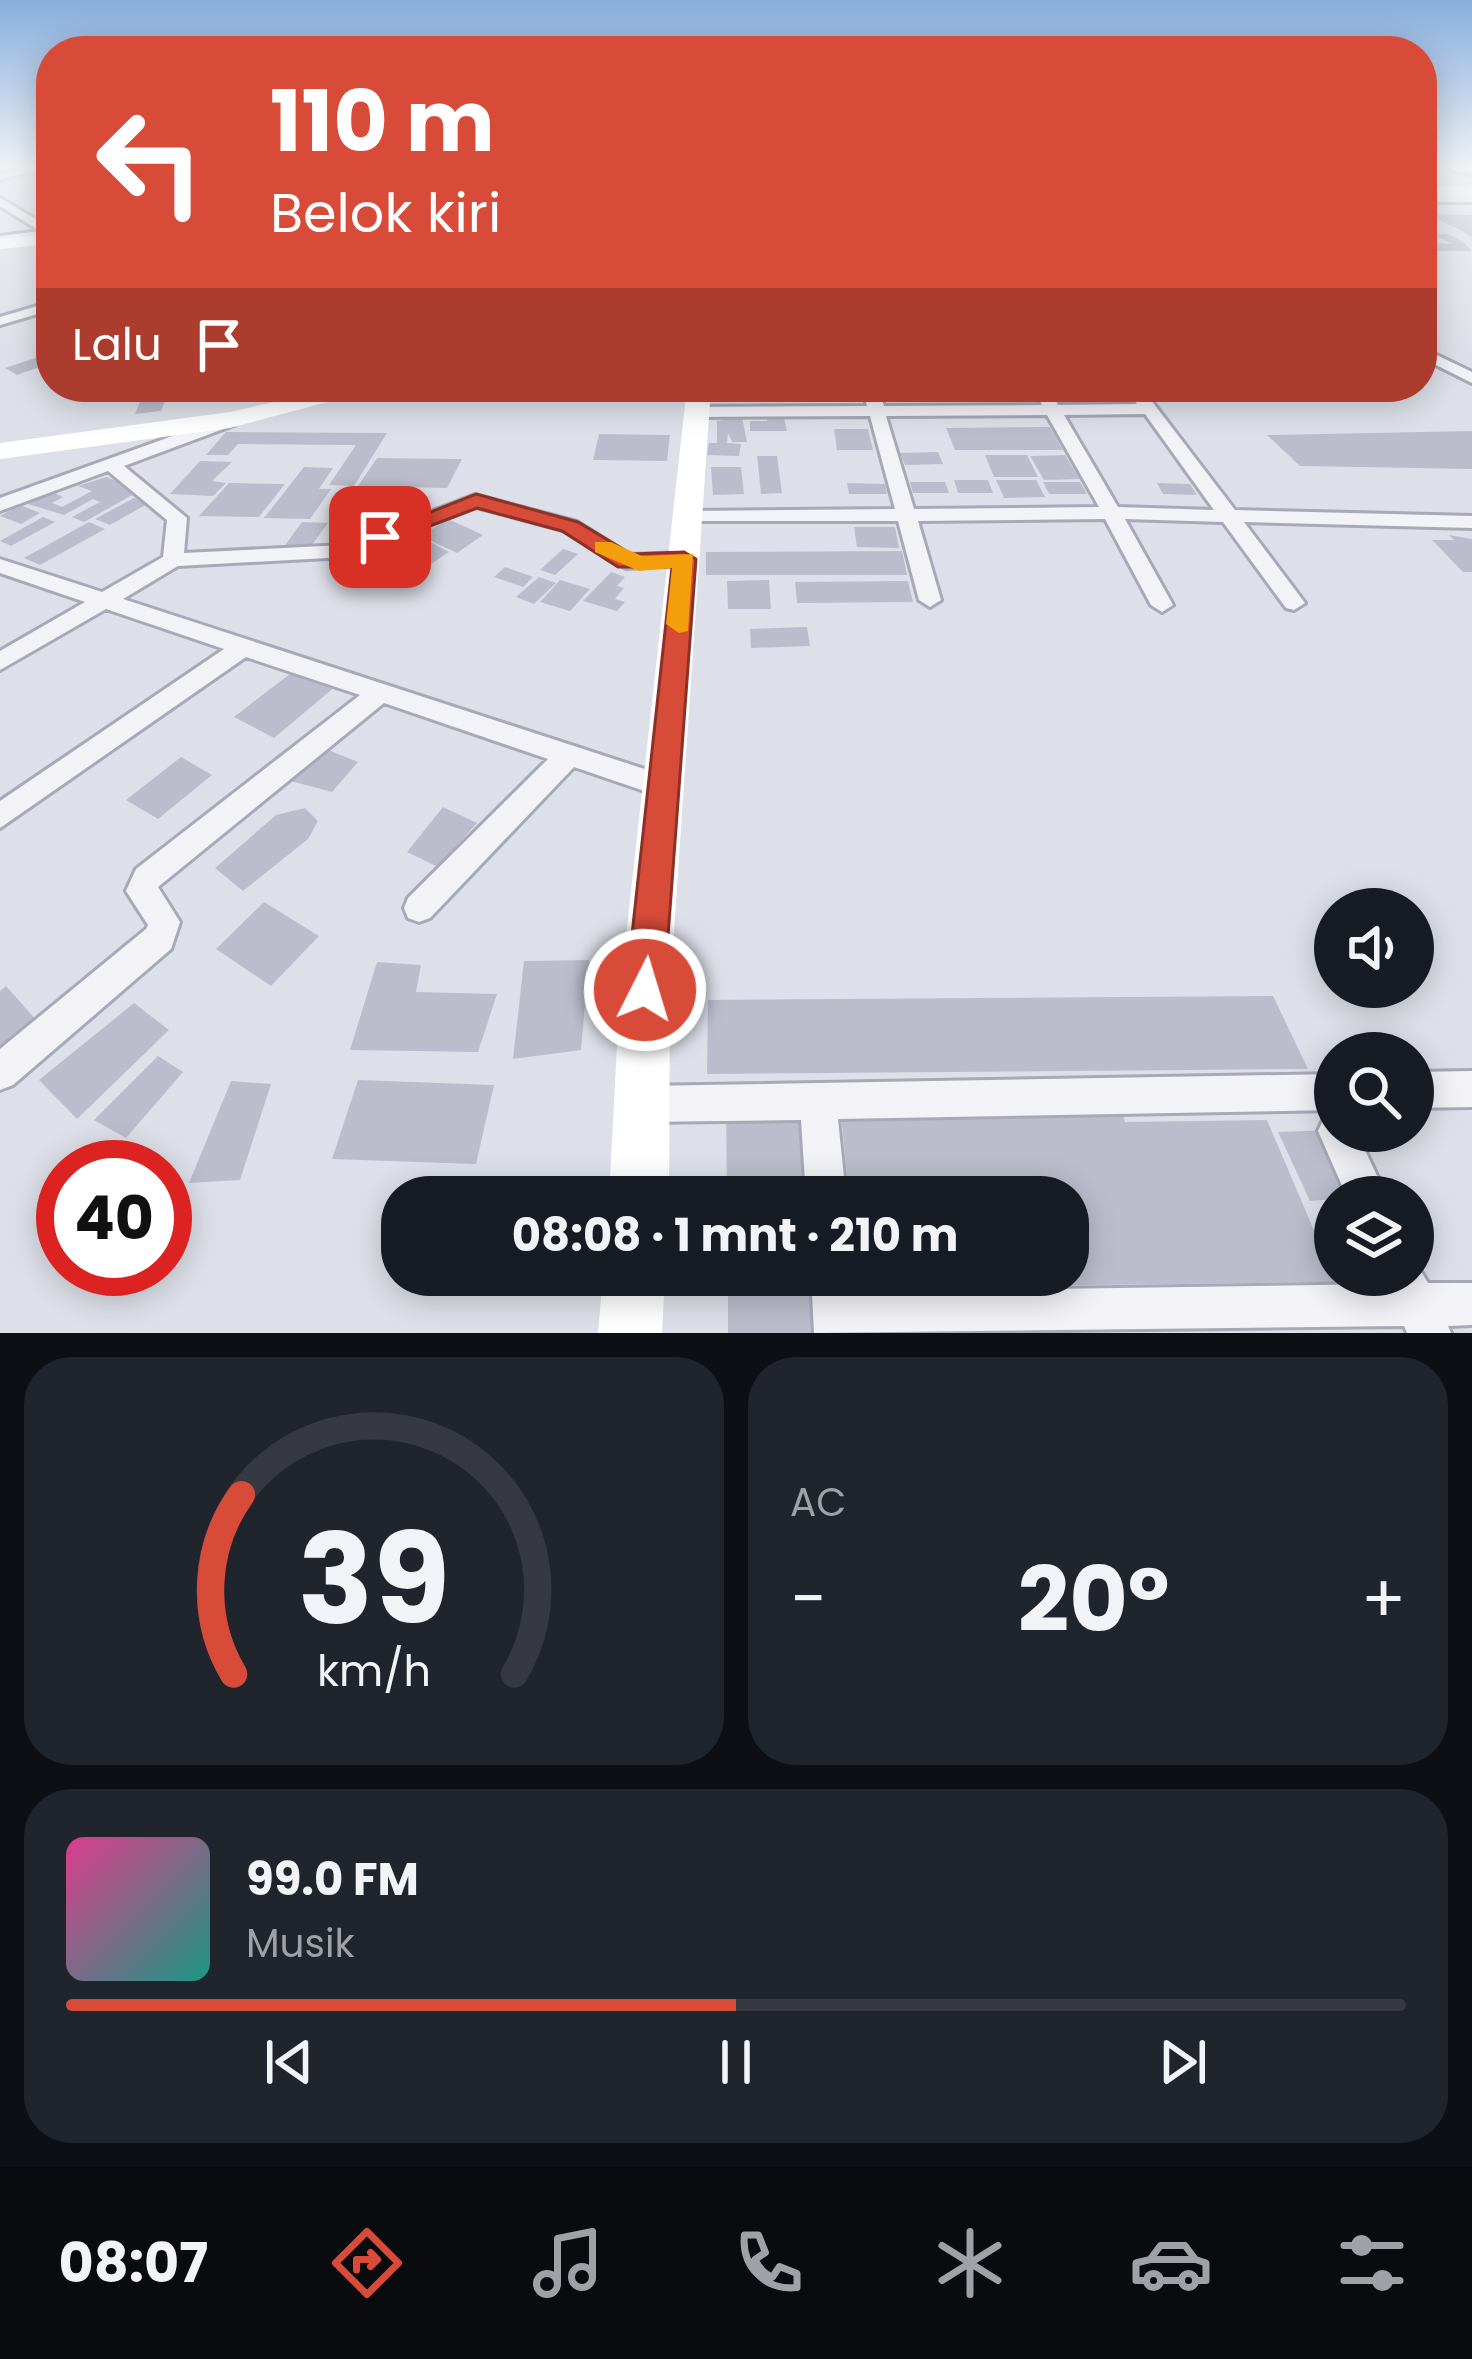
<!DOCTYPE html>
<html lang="id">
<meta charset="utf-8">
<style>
body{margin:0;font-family:Poppins,sans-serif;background:#20242c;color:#f1f3f6;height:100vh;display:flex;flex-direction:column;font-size:45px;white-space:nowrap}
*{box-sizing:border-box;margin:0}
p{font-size:39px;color:#9ea1a6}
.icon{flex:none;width:66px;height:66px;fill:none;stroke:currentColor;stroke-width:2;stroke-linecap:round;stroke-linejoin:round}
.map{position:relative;height:1333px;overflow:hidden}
.details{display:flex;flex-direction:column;gap:24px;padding:24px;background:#0d0f14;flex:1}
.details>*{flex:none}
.top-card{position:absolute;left:36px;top:36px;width:1401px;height:366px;border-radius:48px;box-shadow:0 6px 30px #0003;background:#d84b39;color:#fff;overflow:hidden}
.tools{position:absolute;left:1314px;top:888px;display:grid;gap:24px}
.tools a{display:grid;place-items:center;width:120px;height:120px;border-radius:50%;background:#171b24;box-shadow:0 6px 30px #0003;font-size:60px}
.speed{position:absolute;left:36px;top:1140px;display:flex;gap:24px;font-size:60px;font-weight:700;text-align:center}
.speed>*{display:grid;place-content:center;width:156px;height:156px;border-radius:50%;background:#171b24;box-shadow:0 6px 30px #0003;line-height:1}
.speed .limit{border:18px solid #d22;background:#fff;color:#111}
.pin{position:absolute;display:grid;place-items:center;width:102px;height:102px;color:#fff;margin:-51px;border-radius:24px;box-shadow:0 6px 18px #0006}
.me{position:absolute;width:132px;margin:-66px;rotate:5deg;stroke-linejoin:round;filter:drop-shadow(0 0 9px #0008)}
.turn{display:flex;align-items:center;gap:42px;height:252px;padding:0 36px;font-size:54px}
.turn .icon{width:156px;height:156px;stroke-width:2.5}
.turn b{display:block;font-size:84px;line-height:102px}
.then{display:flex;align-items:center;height:114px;padding:0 36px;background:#0003;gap:24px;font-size:45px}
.big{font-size:90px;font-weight:700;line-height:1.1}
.details .tile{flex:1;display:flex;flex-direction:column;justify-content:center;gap:18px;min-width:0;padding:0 42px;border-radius:48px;background:#20242c}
.details .dial{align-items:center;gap:0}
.dial svg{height:312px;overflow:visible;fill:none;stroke:#363941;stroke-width:7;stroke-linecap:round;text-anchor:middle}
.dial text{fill:#f1f3f6;stroke:none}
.song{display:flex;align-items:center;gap:36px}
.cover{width:144px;height:144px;border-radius:18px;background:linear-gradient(135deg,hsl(330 70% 55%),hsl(170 70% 35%))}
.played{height:12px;border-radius:6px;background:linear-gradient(90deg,#d84b39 50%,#363941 50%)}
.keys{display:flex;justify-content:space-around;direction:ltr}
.heat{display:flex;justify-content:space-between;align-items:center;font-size:66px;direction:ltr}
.details .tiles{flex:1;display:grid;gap:24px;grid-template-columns:1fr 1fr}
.tile:last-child{grid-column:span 2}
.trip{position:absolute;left:381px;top:1176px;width:708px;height:120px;border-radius:48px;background:#171b24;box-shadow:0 6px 30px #0003;font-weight:700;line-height:120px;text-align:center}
.menu{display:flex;height:192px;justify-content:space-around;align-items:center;background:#090b0e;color:#9ea1a6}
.menu .icon{width:84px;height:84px}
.menu .current{color:#d84b39}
.menu b{font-size:54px;color:#f1f3f6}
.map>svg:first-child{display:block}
.building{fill:#bbbdcc}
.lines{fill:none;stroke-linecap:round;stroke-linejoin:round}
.street-casing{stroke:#a7a9b7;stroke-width:6}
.highway-casing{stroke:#8588a1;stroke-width:6}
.street{fill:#f2f2f7;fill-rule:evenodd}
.secondary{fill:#fff;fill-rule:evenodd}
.highway{fill:#fff;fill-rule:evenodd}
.route{fill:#d84b39;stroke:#8c3125;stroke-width:3}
.slow{fill:#f59e0b}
</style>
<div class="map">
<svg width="1472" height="1333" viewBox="0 0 1472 1333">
<rect width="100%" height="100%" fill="#dee0e9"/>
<path class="building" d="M1427,214l45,1v23l-8,-6z
M1447,234l16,8 9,9h-50v-8l31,1 -19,-9z
M51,353v10l-34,12 -12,-7z
M785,387h37l2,12h-38z
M878,387h39l2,13 -39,-1z
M919,387h36l4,12h-37z
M959,387h62l11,9h-8l2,6 -62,-6z
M170,388l-9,23 -26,3 9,-23z
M767,414h16l4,17h-37v-10h17z
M742,417l5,25h-15l-4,-9 -1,10 14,1 -2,12 -32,-1 2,-12h8v-22z
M1050,427l13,23h-108l-9,-22z
M834,429h34l5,21h-36z
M1472,431v38l-172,-3 -33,-31z
M226,432l161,1 -33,53 -25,-1 27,-40 -118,-1 -10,11h-22z
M599,434l71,1 -3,26 -74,-1z
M938,452l5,12 -38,1 -5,-12z
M985,455h42l11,22h-44z
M1065,455l15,24 -36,1 -14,-24z
M757,456h20l5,37 -21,1z
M377,458l85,1 -15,29 -89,-2z
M200,461l32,1 -20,19 14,2 -13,13 -43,-2z
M304,467l29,1 -14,21h12l-21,30 -46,-1z
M711,467h30l3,27 -31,1z
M106,477l35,13 -57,32 -12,-5 28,-15 -7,-3 -29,16 -36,-11 24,-12 11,5 -11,6 10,4 30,-16 -14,-5z
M954,480h34l5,13h-35z
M996,480h40l9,17 -41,1z
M910,482h35l4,11h-36z
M1043,482h37l7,12h-38z
M229,483l56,1 -26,33 -60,-1z
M847,483l38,1 2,10h-38z
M1157,483l33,1 7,11 -34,-1z
M134,498l15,5 -39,22 -15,-6z
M20,505l20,8 -19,11 -21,-8z
M43,517l12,5 -44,24 -11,-5z
M448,519l35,16 -26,18 -36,-17z
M89,522l16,7 -65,36 -16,-7z
M302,522l26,1 -19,26 -26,-1z
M854,527h41l4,21 -42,-1z
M1449,535l23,4v33h-9l-31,-32h22z
M419,536l30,16 -20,13 -30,-17z
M563,549l15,5 -23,21 -15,-5z
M902,551l5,24h-201v-23z
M505,567l28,10 -10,10 -29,-10z
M611,572l14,5 -8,9 7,2 -9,11 10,3 -8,9 -34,-10z
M539,577l17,6 -22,21 -18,-7z
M560,580l30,9 -20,22 -30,-9z
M769,580l2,29h-43l-1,-28z
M908,581l5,21 -116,1 -2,-21z
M807,627l3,19 -59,2 -1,-19z
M291,673l45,13 -62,52 -40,-21z
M323,748l35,14 -26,30 -41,-11z
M181,757l31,18 -54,44 -32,-19z
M443,807l34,16 -39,44 -31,-15z
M305,808l13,13 -10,18 -65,52 -28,-23 61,-53z
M264,902l55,34 -48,50 -55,-37z
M589,960l-8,90 -68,9 11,-98z
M377,962l44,3 -5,27 81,2 -19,58 -128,-2z
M6,986l32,36 -38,30v-61z
M1273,996l35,73 -601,5 1,-74z
M134,1003l35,27 -92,89 -38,-39z
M158,1056l25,16 -57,66 -32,-18z
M358,1080l136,5 -18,79 -144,-5z
M231,1081l40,3 -31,96 -51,3z
M726,1109h83l6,88h-88z
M1122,1110l3,12 142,-2 69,162 -479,6 -1,-13h212v-78h-219l-8,-84z
M1330,1130l33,67 -53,4 -32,-69z
M728,1275h93l4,58h-97z"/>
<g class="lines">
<defs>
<path id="street" d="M34,167l17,1 -51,11v-6z
M1422,196h50v6h-50z
M0,198l51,30v8l-51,6v-6l40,-5 -40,-25z
M51,302v8l-51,15v-8z
M1422,348l50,24v11l-50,-25z
M862,387h16l6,19 158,-1 -10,-18h16l10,18 79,-1 -12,-17h16l94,123 237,6v12l-228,-6 61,81 -11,7 -8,-2 -63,-86 -98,-3 48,86 -11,7 -11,-7 -46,-86 -187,2 23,79 -11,7 -11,-7 -21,-79h-218v-8l7,-2 208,-2 -25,-93 -174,1 -8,-5 8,-5 171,-1zM1145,414l69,96 -96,-3 -54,-92zM1047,415l52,92 -185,2 -28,-93z
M228,416l8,5 -2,4 -110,41 63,52 -3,35 159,-8 132,-50 102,27 53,33 54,-2 10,6 -10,6 -58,3 -63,-38 -87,-23 -130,50 -168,9 -55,33 549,179 4,8 -4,8 -10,3 -88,-30 -144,151 -11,4 -11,-4 -4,-10 4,-10 140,-139 -164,-56 -226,184 22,35 -9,27 -158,136 -13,5v-41l146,-120 2,-4 -22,-34 10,-22 224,-174 -114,-38 -246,171v-27l224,-152 -118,-40 -106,61v-19l85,-49 -85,-29v-14l102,33 61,-35 4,-37 -59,-49 -108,40v-13z
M1472,1071v36l-59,1v-36z
M1335,1074v36l-497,9 8,78h-40l-5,-77 -159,2 -13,-5 -5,-13 5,-13 13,-5z
M1335,1113v18h21l31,66h-40l-29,-66 6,-13z
M1413,1258l15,25h44v42l-24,1 3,7h-44l-3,-7 -590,7 -3,-58h42l1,17 532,-8 -4,-9h31z"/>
<path id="highway" d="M1451,167h21v7l-18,-3z"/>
</defs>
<use href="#street" class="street-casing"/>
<use href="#highway" class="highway-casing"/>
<use href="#street" class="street"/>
<path class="secondary" d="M1422,186h50v10h-50z
M51,234v10l-51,5v-10z
M341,387h43l-154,41 -230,31v-16l230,-31z
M687,387h24l-41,603 -1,207h-60l11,-207z
M603,1275h62l-3,58h-64z"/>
<use href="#highway" class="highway"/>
</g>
<linearGradient id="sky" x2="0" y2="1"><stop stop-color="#87addd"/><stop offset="0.47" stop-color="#f0f1f5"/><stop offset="1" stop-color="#f0f1f5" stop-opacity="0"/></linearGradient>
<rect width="1472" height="353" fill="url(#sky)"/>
<path class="route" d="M476,494l102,28 53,32 53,-2 12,7 -32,431 -5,13 -14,6 -13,-6 -6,-13 46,-423h-54l-56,-36 -85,-23 -89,34 -20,-5z"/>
<path class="slow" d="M595,542h16l31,14 51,-2 -5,77 -9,2 -13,-9 6,-56 -33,3 -44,-19z"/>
</svg>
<div class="tools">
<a><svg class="icon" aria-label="sound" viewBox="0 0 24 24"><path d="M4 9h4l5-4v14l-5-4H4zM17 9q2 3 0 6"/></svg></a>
<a><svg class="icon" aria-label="search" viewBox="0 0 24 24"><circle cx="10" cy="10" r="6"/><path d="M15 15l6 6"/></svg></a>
<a><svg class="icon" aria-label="layers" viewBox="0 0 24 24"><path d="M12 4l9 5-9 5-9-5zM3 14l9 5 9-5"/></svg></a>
</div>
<div class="speed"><div class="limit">40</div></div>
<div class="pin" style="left:380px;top:537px;background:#d93025"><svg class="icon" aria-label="arrive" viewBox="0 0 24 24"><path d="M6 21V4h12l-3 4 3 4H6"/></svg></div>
<svg class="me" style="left:645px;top:990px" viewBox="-20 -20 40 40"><circle r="17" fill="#d84b39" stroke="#fff" stroke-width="3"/><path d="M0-11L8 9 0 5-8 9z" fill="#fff"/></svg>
<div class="trip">08:08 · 1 mnt · 210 m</div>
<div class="top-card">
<div class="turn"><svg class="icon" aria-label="left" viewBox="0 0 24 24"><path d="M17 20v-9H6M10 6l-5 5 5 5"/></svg><div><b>110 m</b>Belok kiri</div></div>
<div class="then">Lalu<svg class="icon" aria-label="arrive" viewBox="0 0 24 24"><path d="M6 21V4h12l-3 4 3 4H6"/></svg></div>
</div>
</div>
<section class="details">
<div class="tiles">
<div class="tile dial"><svg viewBox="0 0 100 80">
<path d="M14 69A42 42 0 1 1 86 69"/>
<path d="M14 69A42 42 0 0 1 16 23" stroke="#d84b39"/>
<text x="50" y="56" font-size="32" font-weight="700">39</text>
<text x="50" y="72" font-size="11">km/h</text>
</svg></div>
<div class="tile"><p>AC</p>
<div class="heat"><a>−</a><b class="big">20°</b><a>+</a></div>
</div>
<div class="tile">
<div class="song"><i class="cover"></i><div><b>99.0 FM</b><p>Musik</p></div></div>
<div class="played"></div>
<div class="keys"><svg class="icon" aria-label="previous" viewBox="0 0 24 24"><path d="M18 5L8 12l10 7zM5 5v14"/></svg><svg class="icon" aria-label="pause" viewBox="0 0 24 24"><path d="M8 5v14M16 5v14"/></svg><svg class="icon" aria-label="next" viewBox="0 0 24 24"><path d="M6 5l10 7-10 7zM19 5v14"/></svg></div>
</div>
</div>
</section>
<nav class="menu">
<b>08:07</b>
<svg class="icon current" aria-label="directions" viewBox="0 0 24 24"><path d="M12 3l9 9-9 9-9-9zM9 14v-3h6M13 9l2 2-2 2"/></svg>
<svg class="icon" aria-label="music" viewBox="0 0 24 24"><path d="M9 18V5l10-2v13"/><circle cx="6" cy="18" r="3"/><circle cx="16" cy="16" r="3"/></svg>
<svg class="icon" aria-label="phone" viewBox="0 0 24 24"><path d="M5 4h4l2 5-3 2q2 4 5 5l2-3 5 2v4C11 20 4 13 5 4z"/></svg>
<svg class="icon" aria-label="climate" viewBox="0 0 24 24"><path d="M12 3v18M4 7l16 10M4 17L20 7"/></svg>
<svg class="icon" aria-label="car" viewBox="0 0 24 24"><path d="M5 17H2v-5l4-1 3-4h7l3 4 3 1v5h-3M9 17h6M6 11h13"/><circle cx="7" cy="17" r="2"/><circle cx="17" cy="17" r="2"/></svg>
<svg class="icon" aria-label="filters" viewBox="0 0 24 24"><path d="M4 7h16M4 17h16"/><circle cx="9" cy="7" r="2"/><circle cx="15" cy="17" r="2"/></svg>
</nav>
